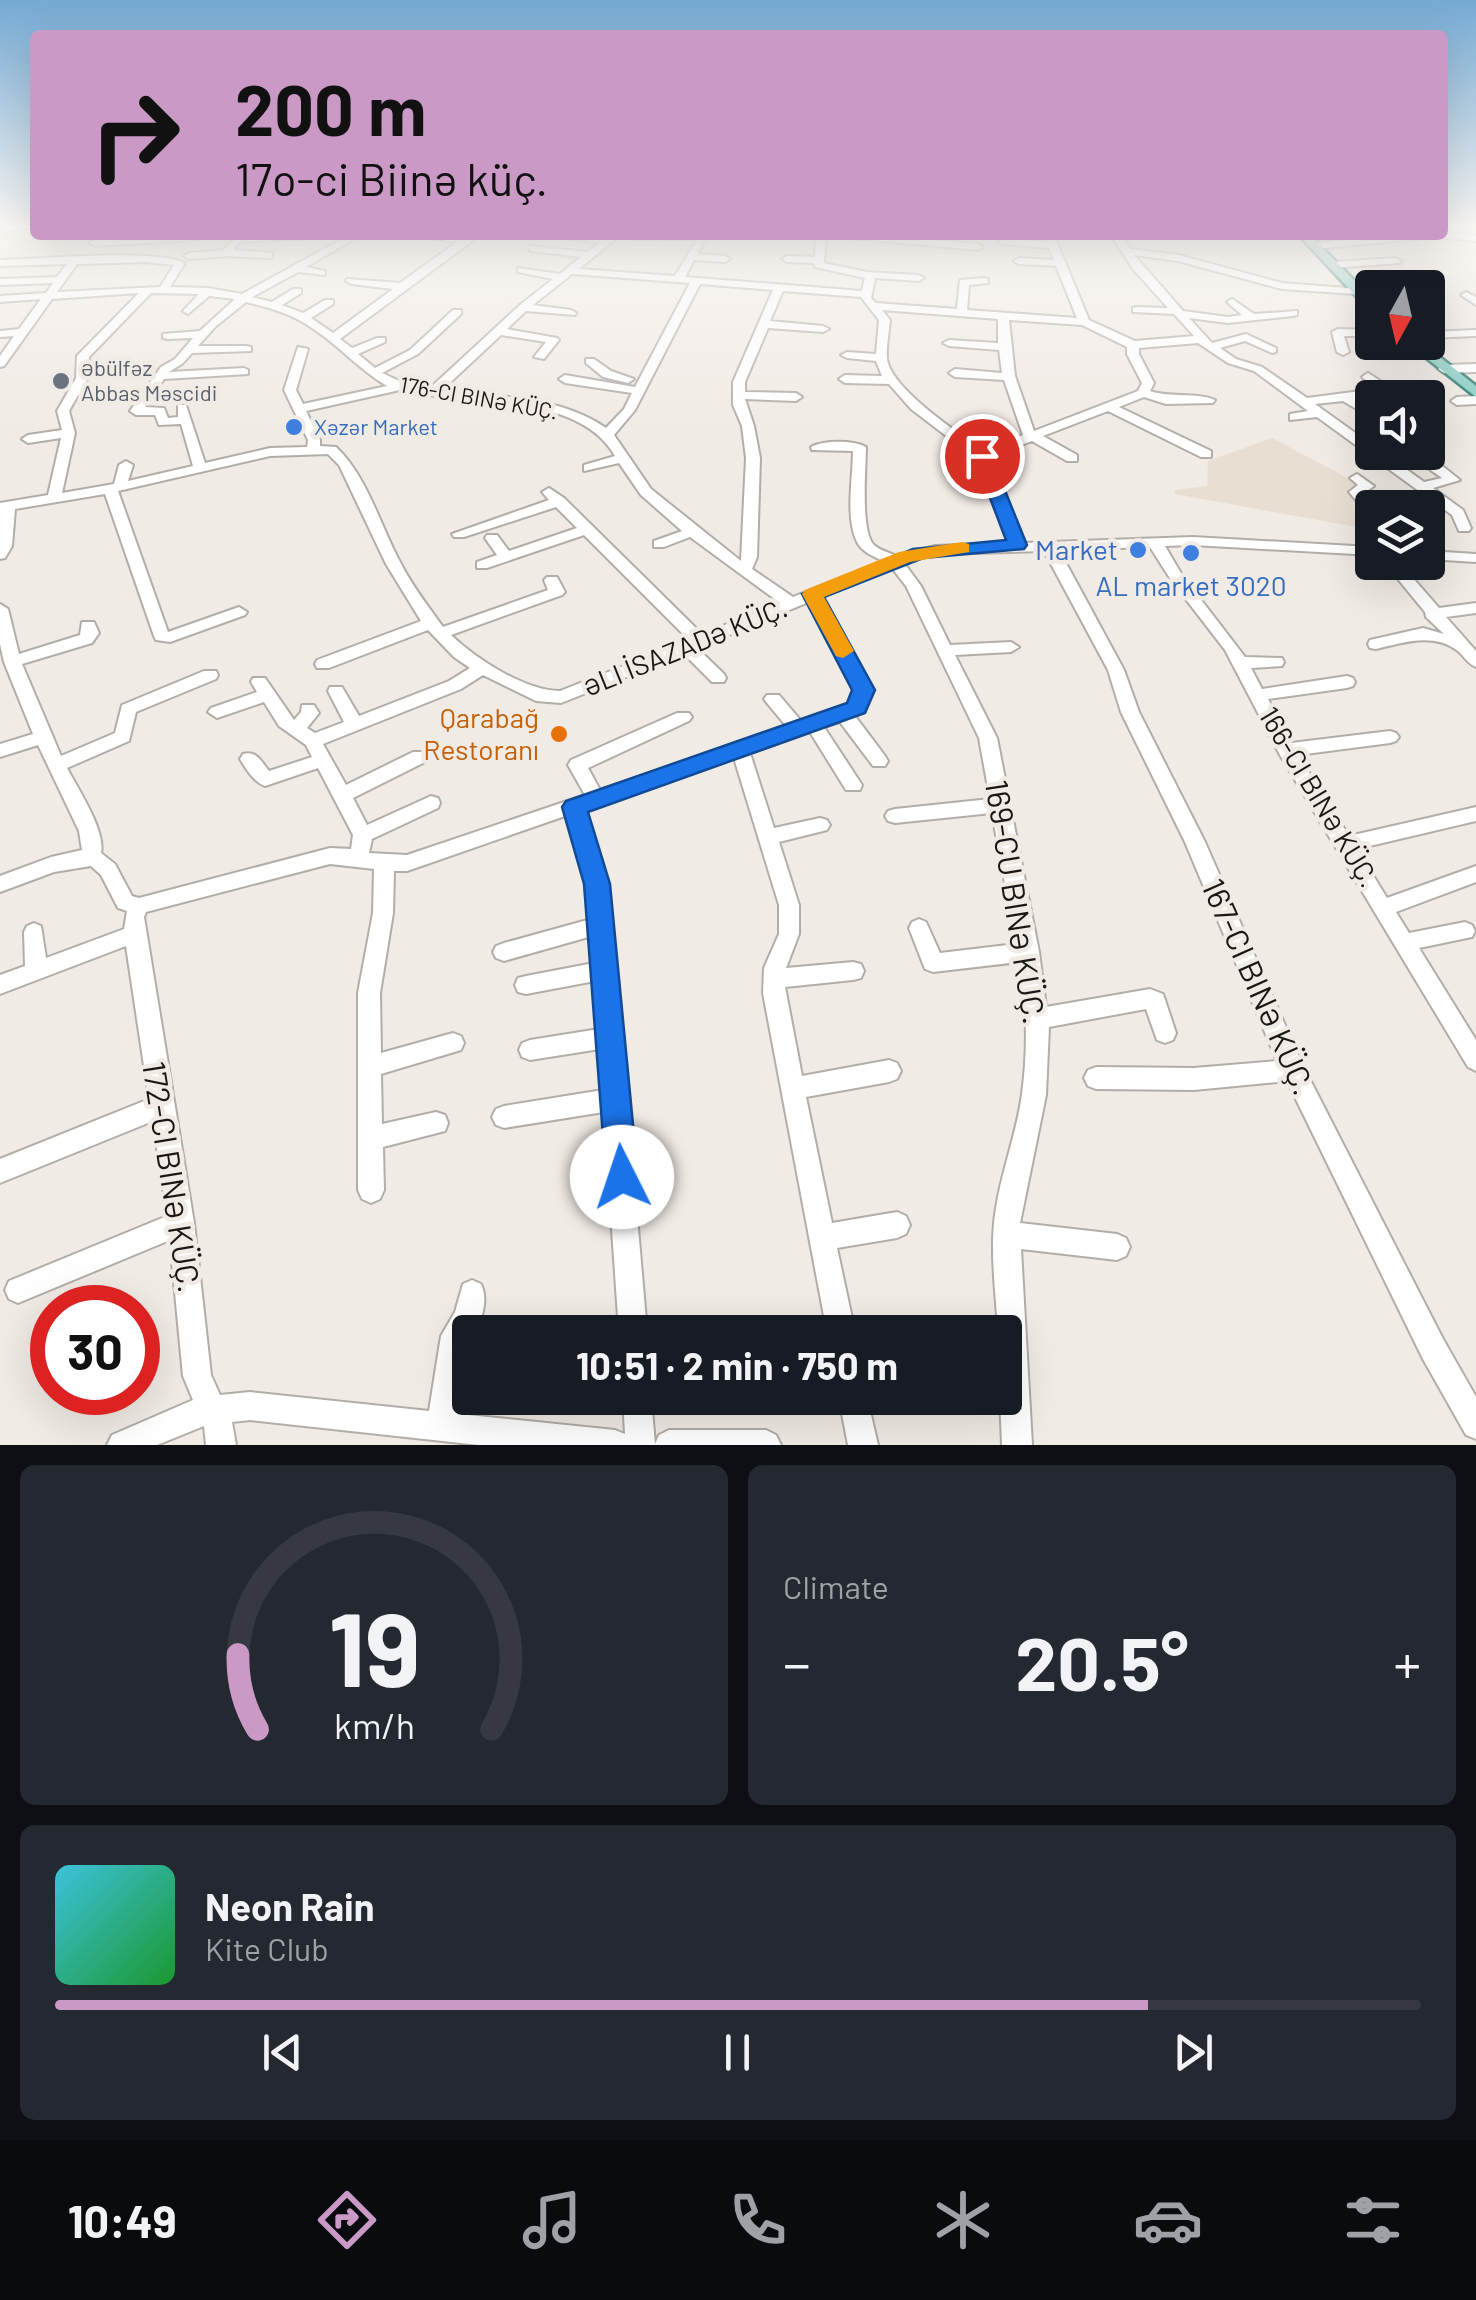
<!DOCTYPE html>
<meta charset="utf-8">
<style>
body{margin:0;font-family:Barlow,sans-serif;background:#242831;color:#f1f3f6;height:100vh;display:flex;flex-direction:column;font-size:38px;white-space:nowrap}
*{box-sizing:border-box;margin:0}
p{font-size:32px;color:#9ea1a6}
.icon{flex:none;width:55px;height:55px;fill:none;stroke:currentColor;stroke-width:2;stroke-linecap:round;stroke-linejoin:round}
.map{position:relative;height:1445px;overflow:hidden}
.side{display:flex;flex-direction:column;gap:20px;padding:20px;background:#0d0f14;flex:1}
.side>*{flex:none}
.guide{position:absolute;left:30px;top:30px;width:1418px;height:210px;border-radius:10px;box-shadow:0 10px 40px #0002;background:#cb99c6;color:#111;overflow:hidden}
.needle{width:65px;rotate:188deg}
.tools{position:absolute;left:1355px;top:270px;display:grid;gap:20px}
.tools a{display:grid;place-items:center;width:90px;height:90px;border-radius:10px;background:#171b24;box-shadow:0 10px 40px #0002;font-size:50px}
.speed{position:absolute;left:30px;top:1285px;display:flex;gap:20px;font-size:50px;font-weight:700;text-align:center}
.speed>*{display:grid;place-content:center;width:130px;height:130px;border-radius:50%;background:#171b24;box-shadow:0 10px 40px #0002;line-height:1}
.speed .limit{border:15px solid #d22;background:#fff;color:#111}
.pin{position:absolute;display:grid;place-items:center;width:85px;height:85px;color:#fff;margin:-42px;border:5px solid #fff;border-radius:50%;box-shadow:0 2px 10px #0007}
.me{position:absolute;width:110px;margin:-55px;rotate:356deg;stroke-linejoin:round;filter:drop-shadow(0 0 8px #0008)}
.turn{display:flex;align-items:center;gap:35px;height:210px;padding:0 40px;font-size:45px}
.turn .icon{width:130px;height:130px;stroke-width:2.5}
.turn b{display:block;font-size:70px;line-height:85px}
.big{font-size:75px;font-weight:700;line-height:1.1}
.side .widget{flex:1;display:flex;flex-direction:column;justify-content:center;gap:15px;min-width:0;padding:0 35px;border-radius:15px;background:#242831}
.side .dial{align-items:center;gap:0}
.dial svg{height:260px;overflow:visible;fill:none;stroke:#363941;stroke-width:7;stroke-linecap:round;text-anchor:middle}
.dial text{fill:#f1f3f6;stroke:none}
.song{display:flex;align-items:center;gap:30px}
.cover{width:120px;height:120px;border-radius:15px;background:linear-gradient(135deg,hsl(190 70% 55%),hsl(130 70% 35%))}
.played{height:10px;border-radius:5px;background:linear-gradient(90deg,#cb99c6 80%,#363941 80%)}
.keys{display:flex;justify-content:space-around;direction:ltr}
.heat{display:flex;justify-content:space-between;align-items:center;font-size:55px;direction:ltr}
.side .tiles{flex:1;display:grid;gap:20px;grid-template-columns:1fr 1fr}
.widget:last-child{grid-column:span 2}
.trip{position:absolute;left:452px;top:1315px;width:570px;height:100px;border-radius:10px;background:#171b24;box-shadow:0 10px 40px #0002;font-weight:700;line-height:100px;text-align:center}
.tab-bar{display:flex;height:160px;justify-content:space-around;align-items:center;background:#090b0e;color:#9ea1a6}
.tab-bar .icon{width:70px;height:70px}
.tab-bar .selected{color:#cb99c6}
.tab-bar b{font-size:45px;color:#f1f3f6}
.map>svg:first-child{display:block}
.built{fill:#e9ded2}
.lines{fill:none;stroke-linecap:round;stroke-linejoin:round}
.minor-casing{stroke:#b3ada8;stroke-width:4}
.major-casing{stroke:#2a786e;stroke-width:5}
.minor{fill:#fff;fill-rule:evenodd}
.major{fill:#84cdc4;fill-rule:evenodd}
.route{fill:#1a73e8;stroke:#114b97;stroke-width:2.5}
.slow{fill:#f59e0b}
.worship-dot{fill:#6b7280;stroke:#f1ebe5;stroke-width:4}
.shop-dot{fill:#3f7fe0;stroke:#f1ebe5;stroke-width:4}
.food-dot{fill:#e8710a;stroke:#f1ebe5;stroke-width:4}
.labels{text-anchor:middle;stroke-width:9;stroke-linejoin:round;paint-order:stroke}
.far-worship-label{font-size:22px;fill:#5b616d;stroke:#f1ebe5;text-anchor:start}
.far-street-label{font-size:22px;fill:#1a1816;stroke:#f1ebe5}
.far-shop-label{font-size:22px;fill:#366cbe;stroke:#f1ebe5;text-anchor:start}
.shop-label{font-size:28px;fill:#366cbe;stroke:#f1ebe5;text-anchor:end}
.street-label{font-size:28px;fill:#1a1816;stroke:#f1ebe5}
.food-label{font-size:28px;fill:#c56008;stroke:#f1ebe5;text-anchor:end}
.near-street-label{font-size:32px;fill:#1a1816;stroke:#f1ebe5}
</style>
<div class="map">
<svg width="1476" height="1445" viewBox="0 0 1476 1445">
<rect width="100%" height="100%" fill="#f1ebe5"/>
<path class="built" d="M1272,438l91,48 -12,5 21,25v14l-197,-36v-4l32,-4 1,-25z"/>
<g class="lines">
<defs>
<path id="minor" d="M35,224v4l-35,3 3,-5z
M1442,232l34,3v6l-37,-4 -2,-2h5z
M194,235l3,1v4l-102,6 -5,-3 5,-3z
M311,235l-5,3 -66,4 -7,8 39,3v4l-3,1 -43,-2 -37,3 -5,-3 5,-3 34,-3 14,-14z
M349,235h12l-55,32 19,4v4l-27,-3 -46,25 20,5 21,-13h8v4l-19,12 21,8 22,-13h8v4l-22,14 22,15 60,-44 -42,-5 -5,-3 1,-2 53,4 57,-41 -25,-3 -4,-4h49l-6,7 -131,97 12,9 25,-10h8v4l-27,12 17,14 35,-18 43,-40h8v4l-43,40 -36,19 26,12 21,4 91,-84 33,-26 -35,-7v-4l42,6 21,-17 -49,-6 -3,-1v-4l58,6 12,-9 -51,-8 57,3 4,-3h97l-8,19 27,2 5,3 -5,3 -31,-2 -9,17 177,14 3,-13 -50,-11 -1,-4 -27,-1 -5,-3 5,-3 28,1 1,-22h10l-2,28 43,9 52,3 5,3 -5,3 -44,-3 -4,20 5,5 81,6 3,-29 24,-2 4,1v4l-19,2 -2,25 110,8 -21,-52 -37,-2 -5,-3 5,-3 35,2 -5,-12 -46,-4 -5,-3 5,-3 44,4 -3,-7h10l35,85 46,21 59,-5 -20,-22 -41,-2v-4l4,-1 31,1 -35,-39 -22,-34h10l9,14 49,6 103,28 78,6 1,2 -5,3 -74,-5 -104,-28 -44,-6 49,56 45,6 14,-2 -15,-13 5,-3 22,15 43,-3v4l-4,1 -65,7 -39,-5 23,25 34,-9 30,14v4l-4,1 -27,-12 -25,7 16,11 26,8 45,31 69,-9 -14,-12 6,-4 23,15v6l-34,5 15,10v9l-29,-17 -28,3 57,41v7h10l42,30 18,-4 -17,-12 -6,-14h9l2,-3 6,12 24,19 -27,8 30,22 8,18 -2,3h-10l-7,-16 -135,-98 -27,3v-6l18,-3 -54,-40 -26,-8 -30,-20 -59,5v6l15,29 -4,8c21,7 47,1 65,9l-2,3 -47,1 -22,-7 -25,10 92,44v6h-10l-93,-46 -65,25 34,19v6h-10l-35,-20 -42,16 33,86 170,-6 179,10v8l-179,-10 -28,1 17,29 63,82 37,1 2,4 -2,4 -31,2 11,21 85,-13 6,2 2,4 -2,4 -6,2 -79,11 23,44 99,-12 6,2 3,4 -3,4 -6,2 -92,12 51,81 127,-29v14l-119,28 30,49 89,-32v16l-80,30 13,21 56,-11 7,3 3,6 -3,6 -53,11 57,92v31l-8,-4 -188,-312 -55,-105 -54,-70 -21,-33 -91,3 65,120 15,42 66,130 97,222 141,275 33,58v42l-10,-4 -43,-76 -136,-278 -93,9 -98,-1 -8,-3 -4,-8 4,-8 8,-3 98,1 83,-7 -92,-219 -64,-130 -13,-42 -64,-119 -108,3 -32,9 17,23 29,59 61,-3 8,5 -8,5 -56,3 42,83 42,214 7,55 104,-18 13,5 13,39 -3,7 -8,3 -8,-3 -11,-31 -97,18 -3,68 -26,128 97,11 9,4 4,9 -4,9 -9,4 -96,-11 11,196h-30l-2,-47h5v-66h-7c-2,-40 -9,-84 -2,-124 6,-38 21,-76 26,-114 6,-44 5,-89 -3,-132l-86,10 -8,-3 -16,-41 3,-6 7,-3 7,3 14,31 76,-9 -24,-131 -97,10 -7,-2 -3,-5 3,-5 7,-2 95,-10 -11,-61 -73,-152 -14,-18 -70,29 49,93 -6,20 -10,6 30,40 3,5 -3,5h-12l-33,-44 -16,5 38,58 -2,5h-14l-36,-58 -60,21 24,75 46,-10 7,2 3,5 -3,5 -48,12 20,63v29l-13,34 67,-6 8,2 3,7 -3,7 -8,2 -68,7 17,89 87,-16 8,3 4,8 -4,8 -8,3 -83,15 26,126 65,-11 9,4 4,9 -4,9 -9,4 -60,10 18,84h-28l-64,-339 1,-25 15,-34v-29l-45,-147 -149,51 18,55 9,61 9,105 3,7 -2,5 25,290h-28l-15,-220 -100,16 -8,-3 -4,-8 4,-8 8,-3 99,-16 -3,-41 -70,11 -8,-3 -3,-7 3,-7 8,-3 69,-11 -4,-48 -69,13 -8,-2 -3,-7 3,-7 8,-2 68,-13 -2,-27 -88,25 -8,-3 -3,-6 3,-6 8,-3 87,-24 -8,-55 -15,-49 -161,56h-13l-1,42 -13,80 1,60 72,-20 8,3 3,7 -3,7 -80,24 1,50 54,-12 9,3 3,8 -3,8 -62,16 1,43 -4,9 -9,4 -9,-4 -4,-9v-197l15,-80 1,-44 -44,-5 -184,48 -2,5 50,306 17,152 9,20 30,-3 179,19 12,-75 14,-24 8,-28 9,-4 9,4c7,15 2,34 -7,48h-4l-2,9 -10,73 157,16 10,4 -2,-36h28l4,46 4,-9 10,-5h97l10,5 5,10h-302l-229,-25 -18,2 4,23h-30l-2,-19 -47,19h-50l5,-10 81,-35 -10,-24 -13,-136 -152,63 -9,-4 -4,-9 4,-9 158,-65 -14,-95 -153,62v-24l149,-60 -23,-153 -126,48v-19l25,-9 -1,-34 3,-6 7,-3 7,3 5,32 78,-29 3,-18 -9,-3 -17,-33 -10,-9 -37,6 -54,20v-16l51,-19 31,-7 -3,-19 -41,-86 -38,12v-13l33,-10 -29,-72 -4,-18v-40l8,5 11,45 61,-19 2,-13h12l5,11 -7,10 -70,21 39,92 54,-23 7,-28 82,-34h12l2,4 -2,4 -80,33 -7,29 -62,27c11,21 39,63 34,85l14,11 17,32 7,2 191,-50 21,1 2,-14 -35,-67 -53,18c-11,-4 -19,-17 -25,-27l3,-5c13,-4 18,7 26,17l43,-14 -6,-12 -27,-19 -15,-24 -47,16 -9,-6 3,-4 46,-16 -6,-10 2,-4h12l29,42 7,-8 1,-7h12l5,8 -12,15 8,5 29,-11 -16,-31 2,-4h12l17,29 90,-35 21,-13 -16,-11 -26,-27 -99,38h-12l-2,-4 2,-4 104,-39 -35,-57 -47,-99 -11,-11 -58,2 -152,35 50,141 71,-25 8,5 -2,3 -75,27 -14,-2 -2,-4 -49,-142 -90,15 -3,37 -7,12 -5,1v-56l48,-8 13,-57 -33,5 -6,-4 6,-4 34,-5 -5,-19 19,-33 1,-22 62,-63 -87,6 -48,67 -4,1v-11l14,-20 -14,1v-6l19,-2 22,-30 -41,3v-6l46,-3 7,-10 -53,2v-6l57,-2 10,-13 -67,2v-6c41,-1 153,-12 185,3l-15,24 38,1 34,6zM619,236l4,2 74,2 -22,36 -96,-7zM147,262l27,3 -14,22 -103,5 20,-28zM572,274l118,9 -55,104 -70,-12 -6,4 6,4 67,10 -8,16 -18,19c-48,-33 -109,-31 -165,-37l60,-56 45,7 -12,15 10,2 15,-19 -2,-2 -50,-9 19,-18 49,4 1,-2 -5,-3 -38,-5zM700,284l73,6 -40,92v23l9,21 4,32 -5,103 -90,-72 -37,-54 21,-25zM783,291l78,6 18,23 -3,34 -29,-2 -6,3 6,3 29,3 6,15 -37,-1 -6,4 6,4 44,1 22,25 68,52 30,82 -74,3 -38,10c-7,-3 -18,-6 -23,-11 -14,-13 -8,-79 -8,-98 -12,-7 -43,-7 -55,0l1,3 41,1c0,27 -8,66 4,91 5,10 16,14 26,19l-90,36 -41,-28 5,-12 3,-99 -6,-32 -9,-27 51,2 6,-4 -6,-4 -51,-1v-10l23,-54 55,4 6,-3 -6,-3 -53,-5zM151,293l48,1 -16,17 5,3 21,-18 26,3 -35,32 -37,3v4l4,1 26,-1 -18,21 -14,8 -31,44 6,4h19l4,10 22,-1 12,42 -65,15 5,-16 -7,-4 -7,4 -5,19 -52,9 13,-60 -6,-22 9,-16h21l6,-4 -6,-4h-16l5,-9 1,-21zM246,302c22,5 47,12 66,26 27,17 47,42 75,58l-84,18 -7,-14 12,-41 -10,-2 -14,43 24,50 -1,7 -37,1 -65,15 -19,-58h-8v12l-10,1 -4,-10 -19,-1 19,-28 84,-5v-4l-4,-2 -75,4 14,-9 9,-10 59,-2v-4l-4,-1h-49l17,-19zM882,310l116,9v24l-49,-3 -6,3 6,3 50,4 3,23 -47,-4 -6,4 6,4 49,3 19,55 -40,16c-24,-18 -92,-62 -96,-92 -1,-12 2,-27 3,-39zM1009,320l73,5 45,22v7l15,29 -4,8 -104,40 -19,-55zM400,390c64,16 179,1 215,66l-31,9v6l35,-8 22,32 41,36 -28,10v6h10l26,-10 90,66 -78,31 -138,-136 -15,-10 -7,4 7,8 -97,34 2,3h10l92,-30 21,21 -68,23 -12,-16h-10l-2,3 12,17 -20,7v6h10l97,-33 105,105 -129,51c-35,0 -84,-32 -109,-56l111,-40 3,-3 -8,-15h-10l-3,3 4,10 -105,37c-15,-21 -31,-41 -43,-65 -20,-37 -33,-86 -64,-115l-16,-1v-6l-14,-29zM809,602l46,88 -4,13 -49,19 -23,-27h-12l-3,4 3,4 20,24 -187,63 -12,-22 101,-47 3,-4 -3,-4h-12l-106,47 -3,5 17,30 -178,60 -38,-2 3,-14 66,-31 2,-5 -2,-5 -7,-2 -64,29 -14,-27 72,-36 3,-5 -3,-5h-12l-67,33 -23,-41 138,-55 22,-14 53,26 25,2 123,-49 28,28h12l2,-4 -2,-4 -27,-26z
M742,235h47l-5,3h-37z
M844,235h36l98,9 5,3 -5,3 -129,-12z
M1397,235h33l-5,3 -109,11 -5,-3 5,-3z
M1396,258l5,3 -1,2 -68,5 -5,-3 5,-3z
M1466,292l10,5v8l-15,-10z
M1338,329l34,1v6h-28l5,16 -6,3 -6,-3 -5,-20z
M1476,330v6l-48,2v-6z
M586,359h8l17,12 23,8 -6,4 -25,-6 -17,-14z
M1476,364v8l-32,1 -6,-4 6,-4z
M1476,396v8l-19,1 -6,-4 6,-4z
M1357,474l17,12 -10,7 13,15h-5v6l-5,-1 -18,-21 9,-7 -8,-7z
M1428,551l48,3v8l-48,-3z
M1384,562h15l40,46 37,-5v10l-30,4 30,34v16c-9,-4 -11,-10 -18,-16 -25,-19 -55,-8 -82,-2l-6,-1 -2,-4 2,-4 53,-12 21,6 -18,-17 -1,-5z
M839,1398h28l11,47h-30z"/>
<path id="major" d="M1299,235h11l62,64v11l-4,-1z
M1406,342h15l55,44v11z"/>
</defs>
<use href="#minor" class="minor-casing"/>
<use href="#major" class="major-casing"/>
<use href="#minor" class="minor"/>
<use href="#major" class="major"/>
</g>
<linearGradient id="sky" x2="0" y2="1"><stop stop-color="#74a9d3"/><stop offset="0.53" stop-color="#f9f6f3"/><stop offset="1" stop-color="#f9f6f3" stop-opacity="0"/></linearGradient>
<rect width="1476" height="426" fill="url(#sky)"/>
<path class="route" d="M982,451l9,5 36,89 -3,4 -101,9 -99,39 51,93 -10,23 -277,99 22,72 28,293 -5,11 -11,5 -12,-5 -4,-11 -22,-293 -22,-77 4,-6 281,-98 5,-13 -50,-96 111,-45 93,-9 -32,-84z"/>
<path class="slow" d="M962,542l7,2v8l-59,10 -86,35 30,54 -11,7 -7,-2 -34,-62 3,-4 94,-38z"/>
<circle class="worship-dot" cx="61" cy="381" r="10"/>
<g class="shop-dot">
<circle cx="294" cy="427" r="10"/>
<circle cx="1138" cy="550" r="10"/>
<circle cx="1191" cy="553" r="10"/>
</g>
<circle class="food-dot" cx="559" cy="734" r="10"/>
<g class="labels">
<g class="far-worship-label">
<text x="81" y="376">Əbülfəz<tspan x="81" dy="25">Abbas Məscidi</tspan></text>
</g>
<g class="far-street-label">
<text transform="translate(479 398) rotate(10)" y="8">176-CI BINƏ KÜÇ.</text>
</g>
<g class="far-shop-label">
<text x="314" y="435">Xəzər Market</text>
</g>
<g class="shop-label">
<text x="1118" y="560">Market</text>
<text x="1191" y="596" text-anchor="middle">AL market 3020</text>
</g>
<g class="street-label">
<text transform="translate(685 647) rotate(-22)" y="10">ƏLI İSAZADƏ KÜÇ.</text>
<text transform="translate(1319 797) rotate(59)" y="10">166-CI BINƏ KÜÇ.</text>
</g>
<g class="food-label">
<text x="539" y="728">Qarabağ<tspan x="539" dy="32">Restoranı</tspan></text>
</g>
<g class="near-street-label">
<text transform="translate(1015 902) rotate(81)" y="11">169-CU BINƏ KÜÇ.</text>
<text transform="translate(1258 987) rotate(66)" y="11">167-CI BINƏ KÜÇ.</text>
<text transform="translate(171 1177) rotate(81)" y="11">172-CI BINƏ KÜÇ.</text>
</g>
</g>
</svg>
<div class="tools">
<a><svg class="needle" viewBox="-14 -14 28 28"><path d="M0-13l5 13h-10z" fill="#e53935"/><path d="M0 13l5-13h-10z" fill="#9ea1a6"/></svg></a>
<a><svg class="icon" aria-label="sound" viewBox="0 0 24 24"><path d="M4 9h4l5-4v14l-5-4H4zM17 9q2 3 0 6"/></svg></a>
<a><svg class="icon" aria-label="layers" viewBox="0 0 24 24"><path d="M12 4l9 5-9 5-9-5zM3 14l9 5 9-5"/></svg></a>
</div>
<div class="speed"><div class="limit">30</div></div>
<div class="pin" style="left:982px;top:456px;background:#d93025"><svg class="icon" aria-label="arrive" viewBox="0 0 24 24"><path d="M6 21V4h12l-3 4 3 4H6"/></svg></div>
<svg class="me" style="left:622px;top:1177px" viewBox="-20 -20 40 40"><circle r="19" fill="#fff"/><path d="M0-13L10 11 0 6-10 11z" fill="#1a73e8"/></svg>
<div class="trip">10:51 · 2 min · 750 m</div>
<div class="guide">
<div class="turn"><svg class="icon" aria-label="right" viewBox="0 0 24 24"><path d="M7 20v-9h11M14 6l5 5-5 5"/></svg><div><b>200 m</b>17o-ci Biinə küç.</div></div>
</div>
</div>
<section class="side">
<div class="tiles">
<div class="widget dial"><svg viewBox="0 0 100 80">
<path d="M14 69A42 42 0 1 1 86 69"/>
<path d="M14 69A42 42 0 0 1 8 46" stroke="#cb99c6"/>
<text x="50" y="56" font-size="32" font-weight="700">19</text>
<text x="50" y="72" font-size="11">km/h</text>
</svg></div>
<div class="widget"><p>Climate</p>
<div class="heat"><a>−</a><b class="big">20.5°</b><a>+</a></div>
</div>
<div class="widget">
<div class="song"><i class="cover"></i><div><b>Neon Rain</b><p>Kite Club</p></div></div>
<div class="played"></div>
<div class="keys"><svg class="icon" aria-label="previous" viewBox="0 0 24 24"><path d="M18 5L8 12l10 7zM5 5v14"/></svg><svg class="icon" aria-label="pause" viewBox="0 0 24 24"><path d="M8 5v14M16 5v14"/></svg><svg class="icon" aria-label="next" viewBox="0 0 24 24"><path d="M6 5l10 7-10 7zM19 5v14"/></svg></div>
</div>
</div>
</section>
<nav class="tab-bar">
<b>10:49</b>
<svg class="icon selected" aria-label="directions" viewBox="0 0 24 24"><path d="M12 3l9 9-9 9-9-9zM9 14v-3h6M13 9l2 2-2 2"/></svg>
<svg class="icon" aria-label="music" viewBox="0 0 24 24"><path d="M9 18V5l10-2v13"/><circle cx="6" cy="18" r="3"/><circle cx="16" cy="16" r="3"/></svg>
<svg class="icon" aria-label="phone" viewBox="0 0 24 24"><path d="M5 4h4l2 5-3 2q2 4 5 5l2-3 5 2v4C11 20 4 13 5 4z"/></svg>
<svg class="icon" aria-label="climate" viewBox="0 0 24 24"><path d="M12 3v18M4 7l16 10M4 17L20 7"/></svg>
<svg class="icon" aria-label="car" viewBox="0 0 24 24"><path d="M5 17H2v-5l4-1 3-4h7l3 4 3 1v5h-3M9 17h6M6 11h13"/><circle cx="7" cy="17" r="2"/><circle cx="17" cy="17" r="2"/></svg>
<svg class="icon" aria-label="filters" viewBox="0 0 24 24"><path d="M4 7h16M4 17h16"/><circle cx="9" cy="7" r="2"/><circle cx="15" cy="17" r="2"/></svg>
</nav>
